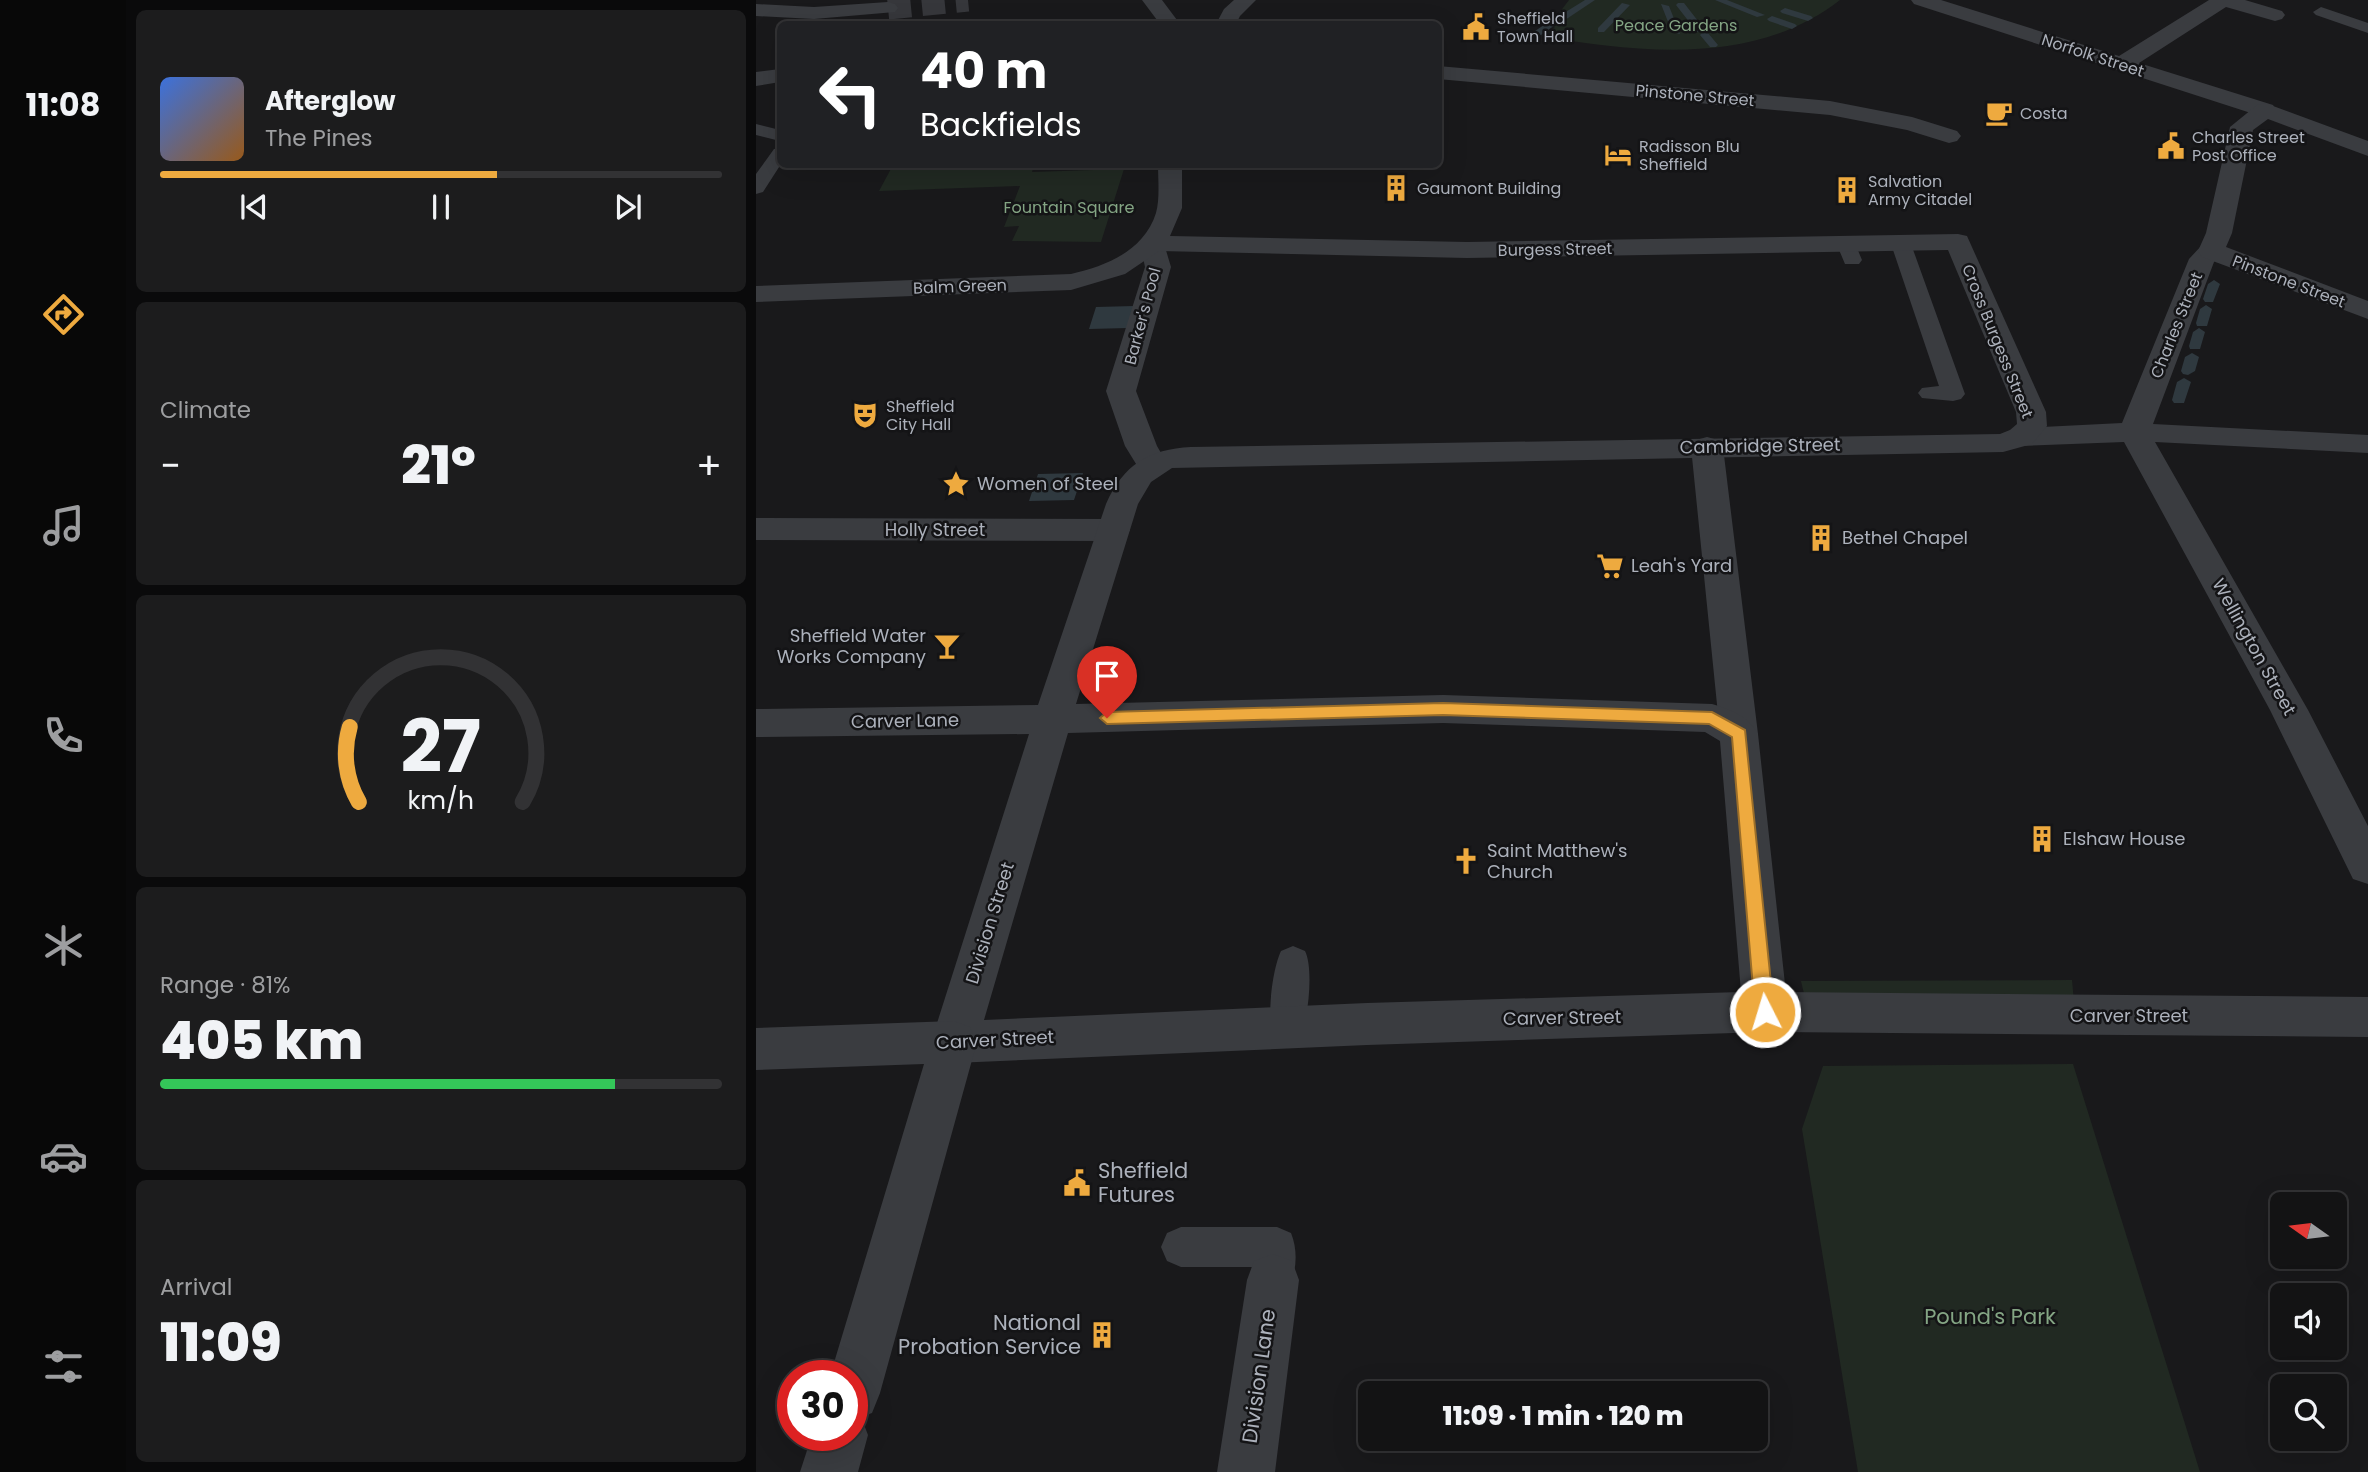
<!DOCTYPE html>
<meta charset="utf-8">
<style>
body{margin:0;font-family:Poppins,sans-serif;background:#1c1c1d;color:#f1f3f6;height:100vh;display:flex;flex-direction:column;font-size:26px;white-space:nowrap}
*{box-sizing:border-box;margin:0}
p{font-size:23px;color:#9d9ea0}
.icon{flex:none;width:38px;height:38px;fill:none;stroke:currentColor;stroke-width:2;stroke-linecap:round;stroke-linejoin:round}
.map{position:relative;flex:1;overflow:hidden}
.sheet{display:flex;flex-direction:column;gap:10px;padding:10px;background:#0a0a0b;width:630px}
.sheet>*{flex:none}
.guide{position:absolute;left:21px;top:21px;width:665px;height:147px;border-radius:10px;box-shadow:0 7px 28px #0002,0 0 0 2px #323234;background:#202124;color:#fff;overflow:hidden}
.needle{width:46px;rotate:284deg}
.fabs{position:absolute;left:1514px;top:1192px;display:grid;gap:14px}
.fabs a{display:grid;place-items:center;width:77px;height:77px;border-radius:10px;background:#131314;box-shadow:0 7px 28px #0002,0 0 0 2px #323234;font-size:35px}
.speed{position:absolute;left:21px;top:1360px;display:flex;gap:14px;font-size:35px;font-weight:700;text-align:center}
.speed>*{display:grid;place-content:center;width:91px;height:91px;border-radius:50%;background:#131314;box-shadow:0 7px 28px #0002,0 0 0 2px #323234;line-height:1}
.speed .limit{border:10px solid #d22;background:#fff;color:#111}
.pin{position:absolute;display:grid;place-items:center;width:60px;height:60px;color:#fff;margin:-72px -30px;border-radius:50% 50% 50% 0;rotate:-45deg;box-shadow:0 0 7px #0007}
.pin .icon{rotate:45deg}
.me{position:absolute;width:77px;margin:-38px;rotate:355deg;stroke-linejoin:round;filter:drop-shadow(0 0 5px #0008)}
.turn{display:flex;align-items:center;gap:24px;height:147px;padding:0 28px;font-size:32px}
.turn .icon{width:91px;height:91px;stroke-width:2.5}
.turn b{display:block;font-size:49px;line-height:60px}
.big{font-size:52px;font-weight:800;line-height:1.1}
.sheet .tile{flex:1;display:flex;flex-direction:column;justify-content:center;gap:10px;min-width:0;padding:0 24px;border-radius:10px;background:#1c1c1d}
.sheet .dial{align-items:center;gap:0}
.dial svg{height:182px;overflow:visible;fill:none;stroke:#323234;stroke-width:7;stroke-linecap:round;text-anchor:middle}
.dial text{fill:#f1f3f6;stroke:none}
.song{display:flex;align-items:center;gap:21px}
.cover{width:84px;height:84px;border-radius:10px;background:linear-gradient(135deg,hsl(220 70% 55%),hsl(30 70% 35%))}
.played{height:7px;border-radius:4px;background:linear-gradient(90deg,#eeaa3f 60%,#323234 60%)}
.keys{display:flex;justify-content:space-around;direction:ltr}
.heat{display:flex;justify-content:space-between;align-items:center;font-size:38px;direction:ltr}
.charge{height:10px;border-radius:5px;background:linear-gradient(90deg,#34c759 81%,#323234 0)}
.trip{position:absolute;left:602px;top:1381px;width:410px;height:70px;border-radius:10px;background:#131314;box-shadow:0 7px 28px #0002,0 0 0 2px #323234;font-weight:800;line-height:70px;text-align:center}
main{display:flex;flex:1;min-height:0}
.menu{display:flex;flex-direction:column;width:126px;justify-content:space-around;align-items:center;background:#080808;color:#9d9ea0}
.menu .icon{width:49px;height:49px}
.menu .active{color:#eeaa3f}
.menu b{font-size:32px;color:#f1f3f6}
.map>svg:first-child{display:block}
.green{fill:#212922}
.water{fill:#2f393f}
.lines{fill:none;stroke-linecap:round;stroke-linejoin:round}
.stream{fill:#2f393f;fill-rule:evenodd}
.pedestrian-tunnel{stroke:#36373b;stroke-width:23;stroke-dasharray:23 11;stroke-linecap:butt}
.service{fill:#3a3c40;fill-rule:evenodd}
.pedestrian{fill:#3a3c40;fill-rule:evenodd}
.minor{fill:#3a3c40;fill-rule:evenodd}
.tertiary{fill:#3a3c40;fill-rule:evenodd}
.route{fill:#eeaa3f;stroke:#9b6e29;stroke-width:2}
.labels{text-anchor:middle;stroke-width:5;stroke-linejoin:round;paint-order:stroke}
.far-poi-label{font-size:16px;fill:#acb1bb;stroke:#141416;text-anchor:start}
.far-park-label{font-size:16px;fill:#84a584;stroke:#141416}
.far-street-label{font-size:16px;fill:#acb1bb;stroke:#141416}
.street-label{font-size:18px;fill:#acb1bb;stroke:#141416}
.poi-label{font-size:18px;fill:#acb1bb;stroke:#141416;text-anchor:start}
.near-poi-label{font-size:21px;fill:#acb1bb;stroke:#141416;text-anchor:start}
.near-park-label{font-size:21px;fill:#84a584;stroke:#141416}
.near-street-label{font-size:21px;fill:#acb1bb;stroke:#141416}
</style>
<main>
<nav class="menu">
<b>11:08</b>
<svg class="icon active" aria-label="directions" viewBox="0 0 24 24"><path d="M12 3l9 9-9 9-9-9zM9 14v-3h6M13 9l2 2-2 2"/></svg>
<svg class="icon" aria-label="music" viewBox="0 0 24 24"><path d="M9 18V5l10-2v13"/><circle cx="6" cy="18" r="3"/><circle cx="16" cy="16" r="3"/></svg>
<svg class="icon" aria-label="phone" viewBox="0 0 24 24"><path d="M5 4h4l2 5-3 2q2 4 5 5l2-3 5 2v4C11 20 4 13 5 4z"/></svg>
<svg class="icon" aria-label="climate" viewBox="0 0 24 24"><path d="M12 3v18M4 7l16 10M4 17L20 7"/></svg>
<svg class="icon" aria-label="car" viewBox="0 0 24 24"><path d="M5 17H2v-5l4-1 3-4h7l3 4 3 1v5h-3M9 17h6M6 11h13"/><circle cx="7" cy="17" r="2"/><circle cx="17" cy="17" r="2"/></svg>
<svg class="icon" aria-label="filters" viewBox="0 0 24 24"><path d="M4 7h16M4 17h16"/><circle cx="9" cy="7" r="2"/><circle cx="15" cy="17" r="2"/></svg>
</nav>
<section class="sheet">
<div class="tile">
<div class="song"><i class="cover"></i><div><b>Afterglow</b><p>The Pines</p></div></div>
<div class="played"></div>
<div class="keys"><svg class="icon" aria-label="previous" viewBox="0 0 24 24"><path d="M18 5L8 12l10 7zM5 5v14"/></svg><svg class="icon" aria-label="pause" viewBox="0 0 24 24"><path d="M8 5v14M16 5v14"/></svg><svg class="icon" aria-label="next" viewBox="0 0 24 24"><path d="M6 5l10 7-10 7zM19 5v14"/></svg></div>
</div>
<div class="tile"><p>Climate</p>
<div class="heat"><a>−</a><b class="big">21°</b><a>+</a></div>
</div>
<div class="tile dial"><svg viewBox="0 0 100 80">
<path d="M14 69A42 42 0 1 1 86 69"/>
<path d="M14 69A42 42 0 0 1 10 36" stroke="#eeaa3f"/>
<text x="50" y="56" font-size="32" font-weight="700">27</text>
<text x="50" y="72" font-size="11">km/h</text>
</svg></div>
<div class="tile"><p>Range · 81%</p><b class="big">405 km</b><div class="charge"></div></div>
<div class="tile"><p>Arrival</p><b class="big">11:09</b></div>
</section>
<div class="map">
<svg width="1612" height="1472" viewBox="0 0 1612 1472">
<rect width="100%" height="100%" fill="#19191b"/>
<path class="green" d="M813,0h271c-84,66 -201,53 -299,36l14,-9 -5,-2z
M137,165h141l-2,7 92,-3 -23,73 -89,-1 7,-15 -15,1 16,-41 -141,5z
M1316,980l2,22 -267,4 -6,-25z
M1317,1064l127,408h-342l-56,-343 21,-63z"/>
<path class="water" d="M378,306l-6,22 -39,1 7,-22z
M327,473l-9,27 -45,1 9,-27z"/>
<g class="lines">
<path class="stream" d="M829,0h10l-33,22h-6v-4z
M959,0h12l38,15 -8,2z
M866,3l8,2 -26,27h-6v-4z
M922,3h6l21,27 -2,2h-6l-21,-27z
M905,4l8,2 11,28 -8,-2z
M1029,8l26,8 2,2 -5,3 -26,-8 -2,-2z
M1016,16l23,8 2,2 -5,3 -23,-8 -2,-2z
M791,23l8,2 -14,10h-6v-4z
M946,33h6l10,12 -2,2h-6l-10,-12z
M1458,280l6,4 -7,18h-8l-2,-3 5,-15z
M1450,305l6,4 -5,17h-10l-1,-3 4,-14z
M1443,328l6,4 -5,17h-10l-1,-3 4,-14z
M1436,353l7,4 -4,14 -7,4 -5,-1 -2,-3 4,-14z
M1428,378l7,4 -7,21h-10l-2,-3 5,-18z"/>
<path class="pedestrian-tunnel" d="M132,8l80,-8"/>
<path class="service" d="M1565,7l47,16v10l-52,-18 -3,-3z
M0,124l24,6v11l-24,-6z
M24,148l1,16 -18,28 -7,2v-20l18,-25z
M1145,238l7,2 3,4 54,150 -4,5 -8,2 -31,-3 -4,-5 4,-5 17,-2 -48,-142 3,-4z
M1091,239l7,2 8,19 -3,4h-14l-8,-19 3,-4z
M537,946l12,5c9,18 3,69 -5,88l-13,5 -13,-5c-8,-19 -2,-69 7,-88z
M425,1227h96l14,6c8,20 5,41 -4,61l-14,6 -14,-6 -6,-14 2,-13h-74l-14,-6 -6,-14 6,-14z"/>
<path class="pedestrian" d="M386,0h20l18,24h-20z
M478,0h22l-16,16 -4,8h-20l8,-15z
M1155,0h30l178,56 90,-56h36l37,11 3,4 -3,4 -7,2 -49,-14 -87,56 134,42 3,5 -3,5h-16l-343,-111z
M132,2l7,2 3,4 -3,4 -81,7 -58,-3v-12l58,3z
M682,66l392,35 82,16 45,14 4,5 -4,5 -8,2 -42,-13 -77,-15 -392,-36z
M397,235l9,2 9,30 -35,124 21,55 11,19 -5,7 -11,3 -11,-3 -16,-26 -19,-55 39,-124 -5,-24 4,-6z
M1455,243l9,2 4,6 -10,11 -61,162 215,11v18l-213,-11 153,268 60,116v58l-15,-5 -83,-169 -146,-268 -103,4 -11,-2 -4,-7 4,-7 11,-2 101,-5 67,-164 13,-14z
M951,437l11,3 5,7 35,287 -5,10 -14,4 -14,-4 -5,-10 -29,-287 5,-7z
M0,518l357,1 12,3 5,8 -5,8 -12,3 -357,-1z
M1009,992l603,5v40l-603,-5 -16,-6 -7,-14 7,-14z"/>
<path class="minor" d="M24,69v13l-24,4v-14z
M1509,103l103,38v15l-100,-37 -15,11 -21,103 -6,14 142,54v18l-166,-62 -4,-6 8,-18 24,-106 27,-22z
M402,164h24v44l-12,28 297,6 491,-8 9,2 79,176 1,14 -15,18 -29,8 -831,16 -21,14 -13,22 -62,200 367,-9 269,9c18,5 37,13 46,30l30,278 -7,14 -16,6 -398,13 -413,18 -16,-6 -7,-15 98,-308 -273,3v-28l282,-4 68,-201c17,-39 43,-55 85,-57l809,-13 10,-4 7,-6 -1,-12 -68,-162 -481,8 -308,-7 -34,23 -54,16 -315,12v-16l315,-12c35,-8 73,-23 85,-61 4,-15 2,-33 2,-49zM687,723l262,9 15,9 21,251 -374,11 -383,17 84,-287z
M517,1254l19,7 7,19 -24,192h-58l30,-192 7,-19z"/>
<path class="tertiary" d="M198,1021l16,6 7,15 -97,351 -8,20 -11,4 7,18 -10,37h-58l12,-37h40v-59h-22l94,-312 -168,6v-42z"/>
</g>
<path class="route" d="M687,703l269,9 33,18 29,282 -3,6 -6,2 -7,-2 -3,-6 -23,-275 -23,-13 -266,-9 -336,9 -7,-6 7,-6z"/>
<defs>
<symbol id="civic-bare" viewBox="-9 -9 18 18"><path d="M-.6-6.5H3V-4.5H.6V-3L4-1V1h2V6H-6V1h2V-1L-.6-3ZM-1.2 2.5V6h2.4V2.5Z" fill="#eeaa3f" stroke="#141416" stroke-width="2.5" paint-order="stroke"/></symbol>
<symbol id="cafe-bare" viewBox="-9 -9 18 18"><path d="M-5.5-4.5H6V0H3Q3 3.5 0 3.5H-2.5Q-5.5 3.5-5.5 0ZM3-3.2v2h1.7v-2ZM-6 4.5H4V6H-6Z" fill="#eeaa3f" stroke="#141416" stroke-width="2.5" paint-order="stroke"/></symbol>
<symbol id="hotel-bare" viewBox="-9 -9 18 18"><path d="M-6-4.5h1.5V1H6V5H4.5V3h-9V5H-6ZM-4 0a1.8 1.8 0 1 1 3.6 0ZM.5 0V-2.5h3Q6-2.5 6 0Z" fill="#eeaa3f" stroke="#141416" stroke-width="2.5" paint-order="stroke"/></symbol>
<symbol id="building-bare" viewBox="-9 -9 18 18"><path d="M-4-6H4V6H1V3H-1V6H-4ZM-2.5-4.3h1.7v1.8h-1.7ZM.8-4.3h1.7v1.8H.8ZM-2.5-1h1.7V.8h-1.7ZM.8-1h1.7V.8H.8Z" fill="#eeaa3f" stroke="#141416" stroke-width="2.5" paint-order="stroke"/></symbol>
<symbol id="theatre-bare" viewBox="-9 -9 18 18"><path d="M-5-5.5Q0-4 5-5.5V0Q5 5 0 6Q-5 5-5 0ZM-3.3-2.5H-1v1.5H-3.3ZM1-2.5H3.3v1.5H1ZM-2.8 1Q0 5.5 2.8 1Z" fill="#eeaa3f" stroke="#141416" stroke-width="2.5" paint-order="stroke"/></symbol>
<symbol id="sight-bare" viewBox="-9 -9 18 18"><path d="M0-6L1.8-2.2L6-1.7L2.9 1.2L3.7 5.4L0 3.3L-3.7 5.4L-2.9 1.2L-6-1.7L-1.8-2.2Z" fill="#eeaa3f" stroke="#141416" stroke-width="2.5" paint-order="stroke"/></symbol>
<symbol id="supermarket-bare" viewBox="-9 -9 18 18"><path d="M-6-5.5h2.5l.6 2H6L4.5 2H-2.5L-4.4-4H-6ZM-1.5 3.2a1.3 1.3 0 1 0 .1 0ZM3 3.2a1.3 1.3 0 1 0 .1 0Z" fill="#eeaa3f" stroke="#141416" stroke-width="2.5" paint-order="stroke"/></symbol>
<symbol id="bar-bare" viewBox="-9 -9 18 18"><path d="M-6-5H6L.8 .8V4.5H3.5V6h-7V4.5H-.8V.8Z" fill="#eeaa3f" stroke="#141416" stroke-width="2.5" paint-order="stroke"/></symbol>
<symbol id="church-bare" viewBox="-9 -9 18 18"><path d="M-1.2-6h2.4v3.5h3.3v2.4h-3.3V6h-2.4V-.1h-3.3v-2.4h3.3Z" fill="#eeaa3f" stroke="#141416" stroke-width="2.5" paint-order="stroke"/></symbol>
</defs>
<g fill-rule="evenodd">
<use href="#civic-bare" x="701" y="8" width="38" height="38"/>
<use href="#cafe-bare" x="1224" y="94" width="38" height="38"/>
<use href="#civic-bare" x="1396" y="127" width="38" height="38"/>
<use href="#hotel-bare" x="843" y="136" width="38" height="38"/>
<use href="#building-bare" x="621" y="169" width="38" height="38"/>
<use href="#building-bare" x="1072" y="171" width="38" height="38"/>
<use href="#theatre-bare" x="90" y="396" width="38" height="38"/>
<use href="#sight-bare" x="181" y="465" width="38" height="38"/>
<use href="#building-bare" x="1046" y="519" width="38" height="38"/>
<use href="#supermarket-bare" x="835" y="547" width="38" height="38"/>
<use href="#bar-bare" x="172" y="627" width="38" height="38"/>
<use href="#building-bare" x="1267" y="820" width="38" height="38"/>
<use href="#church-bare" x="691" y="842" width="38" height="38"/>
<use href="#civic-bare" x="302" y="1164" width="38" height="38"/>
<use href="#building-bare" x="327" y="1316" width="38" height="38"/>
</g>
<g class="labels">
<g class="far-poi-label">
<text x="741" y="24">Sheffield<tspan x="741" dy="18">Town Hall</tspan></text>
<text x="1264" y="119">Costa</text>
<text x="1436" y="143">Charles Street<tspan x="1436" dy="18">Post Office</tspan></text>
<text x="883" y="152">Radisson Blu<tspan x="883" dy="18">Sheffield</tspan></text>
<text x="1112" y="187">Salvation<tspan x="1112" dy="18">Army Citadel</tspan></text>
<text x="661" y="194">Gaumont Building</text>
<text x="130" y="412">Sheffield<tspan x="130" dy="18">City Hall</tspan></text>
</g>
<g class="far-park-label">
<text x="920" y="31">Peace Gardens</text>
<text x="313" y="213">Fountain Square</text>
</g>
<g class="far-street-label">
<text transform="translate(1337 55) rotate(18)" y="6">Norfolk Street</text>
<text transform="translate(939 95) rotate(5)" y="6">Pinstone Street</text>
<text transform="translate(799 249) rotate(-1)" y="6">Burgess Street</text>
<text transform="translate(1533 281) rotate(21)" y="6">Pinstone Street</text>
<text transform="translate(204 286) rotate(-2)" y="6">Balm Green</text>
<text transform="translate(386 316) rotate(-75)" y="6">Barker's Pool</text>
<text transform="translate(1420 325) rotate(-68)" y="6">Charles Street</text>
<text transform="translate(1242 341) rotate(68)" y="6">Cross Burgess Street</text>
</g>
<g class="street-label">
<text transform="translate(1004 446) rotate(-1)" y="6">Cambridge Street</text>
<text x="179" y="536">Holly Street</text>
<text transform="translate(1498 647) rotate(61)" y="6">Wellington Street</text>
<text transform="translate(149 721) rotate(-1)" y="6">Carver Lane</text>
<text transform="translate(234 923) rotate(-73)" y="6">Division Street</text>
<text x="1373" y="1022">Carver Street</text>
<text transform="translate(806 1018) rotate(-1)" y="6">Carver Street</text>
<text transform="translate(239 1040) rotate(-3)" y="6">Carver Street</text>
</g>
<g class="poi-label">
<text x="221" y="490">Women of Steel</text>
<text x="1086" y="544">Bethel Chapel</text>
<text x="875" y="572">Leah's Yard</text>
<text x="170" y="642" text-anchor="end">Sheffield Water<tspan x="170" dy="21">Works Company</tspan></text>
<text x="1307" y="845">Elshaw House</text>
<text x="731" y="857">Saint Matthew's<tspan x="731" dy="21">Church</tspan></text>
</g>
<g class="near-poi-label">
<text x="342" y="1178">Sheffield<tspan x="342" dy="24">Futures</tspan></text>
<text x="325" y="1330" text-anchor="end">National<tspan x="325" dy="24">Probation Service</tspan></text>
</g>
<g class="near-park-label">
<text x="1234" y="1324">Pound's Park</text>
</g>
<g class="near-street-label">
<text transform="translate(503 1376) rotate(-82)" y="7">Division Lane</text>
</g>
</g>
</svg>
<div class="fabs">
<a><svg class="needle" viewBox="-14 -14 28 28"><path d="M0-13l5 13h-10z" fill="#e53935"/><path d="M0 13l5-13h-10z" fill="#9d9ea0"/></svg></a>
<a><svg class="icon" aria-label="sound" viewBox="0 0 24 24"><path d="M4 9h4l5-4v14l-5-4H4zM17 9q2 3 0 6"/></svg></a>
<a><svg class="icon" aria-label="search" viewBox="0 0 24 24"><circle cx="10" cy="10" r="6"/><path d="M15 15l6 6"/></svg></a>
</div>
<div class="speed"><div class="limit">30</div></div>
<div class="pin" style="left:351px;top:718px;background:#d93025"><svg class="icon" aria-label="arrive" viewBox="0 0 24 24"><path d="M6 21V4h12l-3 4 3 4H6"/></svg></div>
<svg class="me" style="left:1009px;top:1012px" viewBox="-20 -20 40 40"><circle r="17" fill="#eeaa3f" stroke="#fff" stroke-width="3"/><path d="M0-11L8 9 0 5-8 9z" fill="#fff"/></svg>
<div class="trip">11:09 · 1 min · 120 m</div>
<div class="guide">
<div class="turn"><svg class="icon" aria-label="left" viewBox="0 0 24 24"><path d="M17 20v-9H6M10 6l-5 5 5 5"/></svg><div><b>40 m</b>Backfields</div></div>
</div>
</div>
</main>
